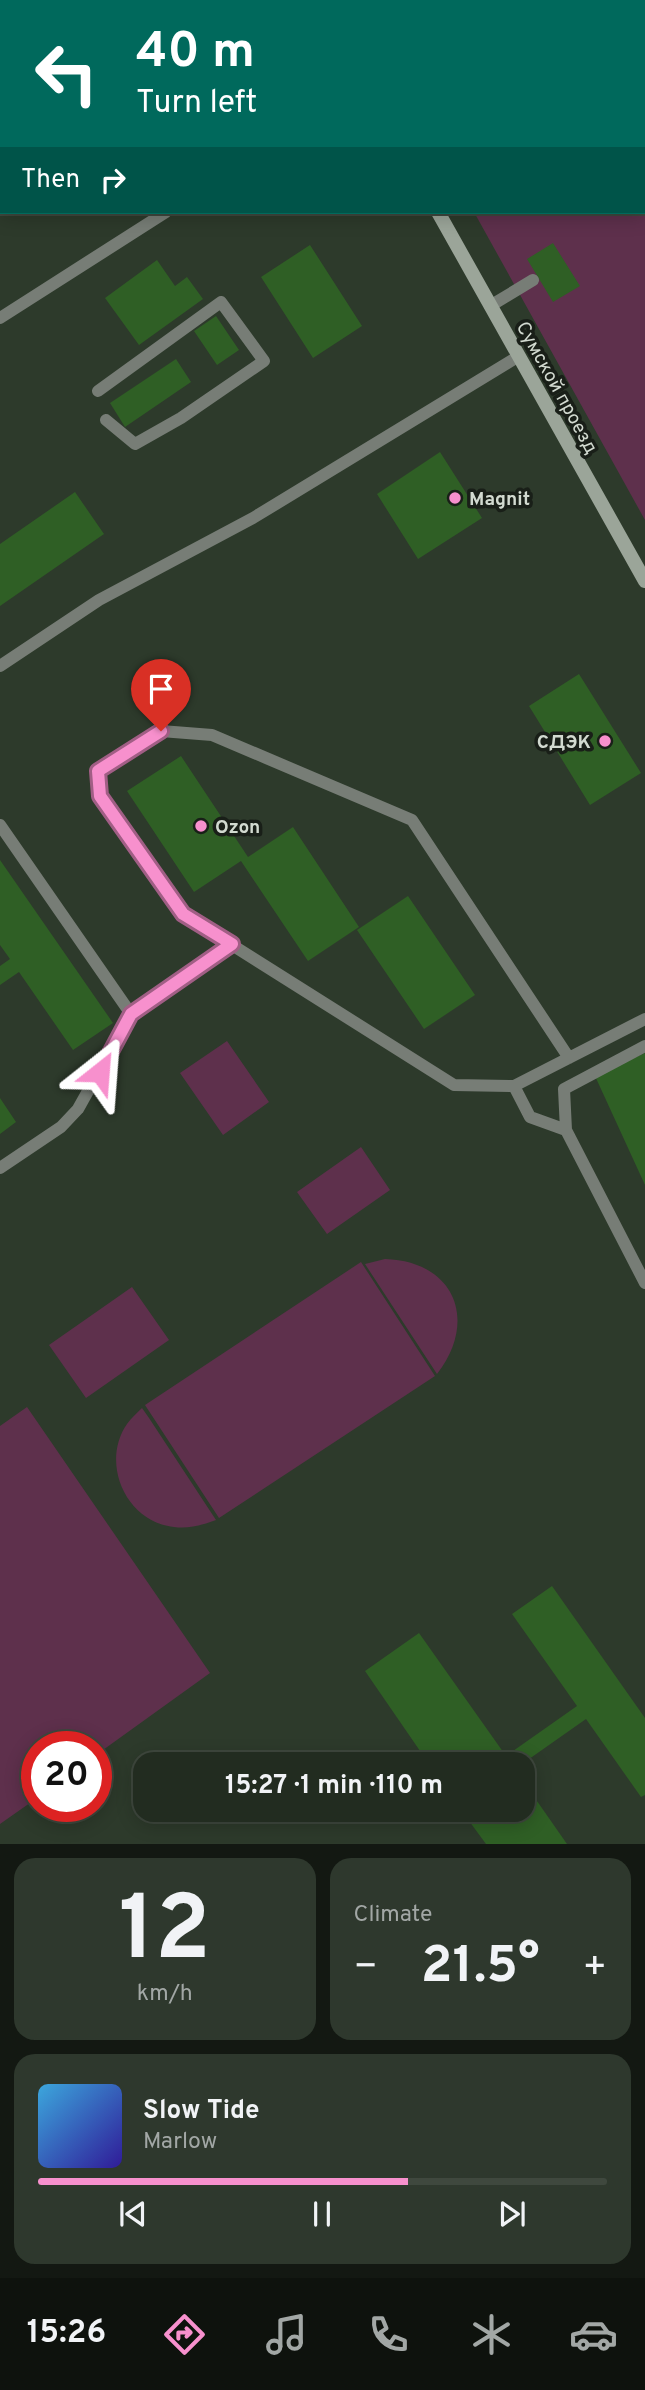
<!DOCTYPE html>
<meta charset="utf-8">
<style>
body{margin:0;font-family:Overpass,sans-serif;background:#2e382d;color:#f1f3f6;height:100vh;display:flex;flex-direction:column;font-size:26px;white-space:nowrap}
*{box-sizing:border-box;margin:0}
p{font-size:23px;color:#a2a7a5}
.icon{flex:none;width:38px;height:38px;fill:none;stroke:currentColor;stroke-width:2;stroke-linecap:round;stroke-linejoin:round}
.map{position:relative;height:1844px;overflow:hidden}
.drawer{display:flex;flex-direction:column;gap:14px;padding:14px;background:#131812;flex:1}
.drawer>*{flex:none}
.top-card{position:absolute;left:0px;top:0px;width:646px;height:214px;box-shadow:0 4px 18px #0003,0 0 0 2px #3f483e;background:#00695c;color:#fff;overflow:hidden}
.speed{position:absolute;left:21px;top:1731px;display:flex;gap:14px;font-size:35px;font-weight:700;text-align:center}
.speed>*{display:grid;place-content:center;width:91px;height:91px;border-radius:50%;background:#222c20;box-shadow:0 4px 18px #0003,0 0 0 2px #3f483e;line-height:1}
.speed .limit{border:10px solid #d22;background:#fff;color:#111}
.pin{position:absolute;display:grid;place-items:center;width:60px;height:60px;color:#fff;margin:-72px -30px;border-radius:50% 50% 50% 0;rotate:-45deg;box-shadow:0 0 7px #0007}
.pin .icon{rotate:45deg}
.me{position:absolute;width:77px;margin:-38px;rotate:28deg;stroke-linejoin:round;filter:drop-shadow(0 0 5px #0008)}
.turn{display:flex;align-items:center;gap:24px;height:147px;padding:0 21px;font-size:32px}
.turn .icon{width:91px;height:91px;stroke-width:2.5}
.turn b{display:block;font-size:49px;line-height:60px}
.then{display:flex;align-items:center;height:66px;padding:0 21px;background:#0003;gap:14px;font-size:26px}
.big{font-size:52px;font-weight:700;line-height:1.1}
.drawer .widget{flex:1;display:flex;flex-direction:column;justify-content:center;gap:10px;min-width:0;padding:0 24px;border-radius:21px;background:#2e382d}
.drawer .dial{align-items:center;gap:0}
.dial b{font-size:91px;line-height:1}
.song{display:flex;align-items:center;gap:21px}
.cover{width:84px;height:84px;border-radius:10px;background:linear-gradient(135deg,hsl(200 70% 55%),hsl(250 70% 35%))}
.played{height:7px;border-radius:4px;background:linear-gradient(90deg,#f790cd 65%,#3f483e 65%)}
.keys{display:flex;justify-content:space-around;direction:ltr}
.heat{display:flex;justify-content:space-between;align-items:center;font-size:38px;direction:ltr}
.drawer .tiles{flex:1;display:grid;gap:14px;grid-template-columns:1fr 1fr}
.widget:last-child{grid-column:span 2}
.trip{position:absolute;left:133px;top:1752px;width:402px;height:70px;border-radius:21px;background:#222c20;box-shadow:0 4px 18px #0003,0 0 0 2px #3f483e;font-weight:700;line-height:70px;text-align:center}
.dock{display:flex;height:112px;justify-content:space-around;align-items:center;background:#0e120d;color:#a2a7a5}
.dock .icon{width:49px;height:49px}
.dock .selected{color:#f790cd}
.dock b{font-size:32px;color:#f1f3f6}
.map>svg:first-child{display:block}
.green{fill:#5e304c}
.building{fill:#2f5f25}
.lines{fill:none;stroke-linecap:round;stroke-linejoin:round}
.lane{stroke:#777d76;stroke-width:12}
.secondary{stroke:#9ba599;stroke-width:14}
.route-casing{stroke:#a15e85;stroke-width:18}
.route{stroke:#f790cd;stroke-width:12}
.poi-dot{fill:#f790cd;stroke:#191f18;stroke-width:2.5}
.labels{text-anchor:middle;stroke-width:7;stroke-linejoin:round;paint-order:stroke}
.street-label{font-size:19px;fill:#d2dad0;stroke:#191f18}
.poi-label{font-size:19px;font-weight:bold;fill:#d2dad0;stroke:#191f18;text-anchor:start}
</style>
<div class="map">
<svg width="645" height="1844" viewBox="0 0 645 1844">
<rect width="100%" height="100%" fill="#2d3a2b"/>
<path class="green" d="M359,0h250l1,2h-250z
M644,199l1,2v319l-171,-308h170z
M227,1041l42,61 -46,33 -43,-62z
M361,1147l29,43 -63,44 -30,-42z
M385,1259c69,2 94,61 52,115l-72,-110z
M361,1262l74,114 -216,142 -74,-113z
M132,1287l37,53 -83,58 -37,-53z
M27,1407l183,266 -114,82v-9h-59v52l-37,26v-398z
M142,1408l7,10 67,102c-14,5 -27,9 -42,7 -48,-5 -74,-64 -47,-103 4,-6 10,-11 15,-16z"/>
<path class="building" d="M553,243l27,43 -27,16 -26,-43z
M310,245l52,81 -49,32 -52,-81z
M157,260l18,26 12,-9 16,22 -64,46 -34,-47z
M216,316l23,34 -22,15 -23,-34z
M176,359l15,23 -66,45 -15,-24z
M440,452l42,66 -64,41 -41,-65z
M75,492l29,42 -104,72v-62z
M579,674l62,99 -51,32 -61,-99z
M181,756l67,101 45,-30 66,100 -51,34 -67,-100 -47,31 -67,-101z
M0,860l113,163 -40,27 -54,-78 -19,13v-19l10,-7 -10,-14z
M408,896l67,99 -51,34 -67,-99z
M645,1053v132l-50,-109z
M0,1098l16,24 -16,12z
M552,1586l93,132v77l-4,2 -55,-78 -64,45h-93l-64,-93 54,-38 87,123 71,-50 -65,-92z
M523,1781l44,63h-81l-25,-34h62z"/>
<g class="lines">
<path class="lane" d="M490,306l43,-26
M0,318l166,-106
M98,391l123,-89 43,59 -83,57 -46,26 -29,-24
M0,666l99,-66 154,-82 266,-162
M0,825l131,189
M645,1046l-81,43 2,41 79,153
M514,1086l131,-67
M566,1130l-36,-13 -16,-31 -60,-1 -271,-171 -83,-118 -2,-25 63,-40 51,4 200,85 157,238
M0,1168l61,-41 17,-18 53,-95 101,-70"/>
<path class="secondary" d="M320,0l1,2
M438,212l207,369"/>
</g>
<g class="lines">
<defs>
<path id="route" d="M100,1072l31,-58 101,-70 -49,-30 -83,-118 -2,-25 63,-40"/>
</defs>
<use href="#route" class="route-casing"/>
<use href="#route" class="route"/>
</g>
<g class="poi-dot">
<circle cx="455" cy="498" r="7"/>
<circle cx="605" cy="741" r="7"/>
<circle cx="201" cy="826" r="7"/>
</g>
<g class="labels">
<g class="street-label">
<text transform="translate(558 387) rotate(61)" y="7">Сумской проезд</text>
</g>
<g class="poi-label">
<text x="469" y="505">Magnit</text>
<text x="591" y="748" text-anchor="end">СДЭК</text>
<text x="215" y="833">Ozon</text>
</g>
</g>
</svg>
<div class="speed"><div class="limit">20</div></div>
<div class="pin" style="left:161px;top:731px;background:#d93025"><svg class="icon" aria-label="arrive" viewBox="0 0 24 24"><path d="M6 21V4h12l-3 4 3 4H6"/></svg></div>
<svg class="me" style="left:100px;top:1072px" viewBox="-20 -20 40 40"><path d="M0-17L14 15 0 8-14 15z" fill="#f790cd" stroke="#fff" stroke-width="4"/></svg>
<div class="trip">15:27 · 1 min · 110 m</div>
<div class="top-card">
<div class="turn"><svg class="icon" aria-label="left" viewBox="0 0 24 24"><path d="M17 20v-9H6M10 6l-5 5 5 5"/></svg><div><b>40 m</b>Turn left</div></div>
<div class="then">Then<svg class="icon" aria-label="right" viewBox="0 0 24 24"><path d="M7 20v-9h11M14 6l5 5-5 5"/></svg></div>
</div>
</div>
<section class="drawer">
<div class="tiles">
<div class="widget dial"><b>12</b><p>km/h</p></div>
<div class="widget"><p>Climate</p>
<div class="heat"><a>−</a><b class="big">21.5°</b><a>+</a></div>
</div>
<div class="widget">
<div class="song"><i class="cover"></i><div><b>Slow Tide</b><p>Marlow</p></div></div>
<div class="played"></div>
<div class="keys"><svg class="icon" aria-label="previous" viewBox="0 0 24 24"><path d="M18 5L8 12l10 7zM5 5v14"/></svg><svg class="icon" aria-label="pause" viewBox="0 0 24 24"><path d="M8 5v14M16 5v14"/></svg><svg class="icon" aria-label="next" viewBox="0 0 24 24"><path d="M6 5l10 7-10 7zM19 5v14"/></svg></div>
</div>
</div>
</section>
<nav class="dock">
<b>15:26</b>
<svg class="icon selected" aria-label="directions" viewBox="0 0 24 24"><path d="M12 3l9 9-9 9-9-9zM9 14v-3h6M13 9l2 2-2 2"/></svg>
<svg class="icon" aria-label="music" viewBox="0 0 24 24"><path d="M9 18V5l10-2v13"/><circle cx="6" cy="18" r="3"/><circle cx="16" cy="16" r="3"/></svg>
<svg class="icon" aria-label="phone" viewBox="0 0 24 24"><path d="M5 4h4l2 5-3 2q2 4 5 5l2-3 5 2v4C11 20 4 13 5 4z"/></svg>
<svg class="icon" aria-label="climate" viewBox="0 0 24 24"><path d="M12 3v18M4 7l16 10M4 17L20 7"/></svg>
<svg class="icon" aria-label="car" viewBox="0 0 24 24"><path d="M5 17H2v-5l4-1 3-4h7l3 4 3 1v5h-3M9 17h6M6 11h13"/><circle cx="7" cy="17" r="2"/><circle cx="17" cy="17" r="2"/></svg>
</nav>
